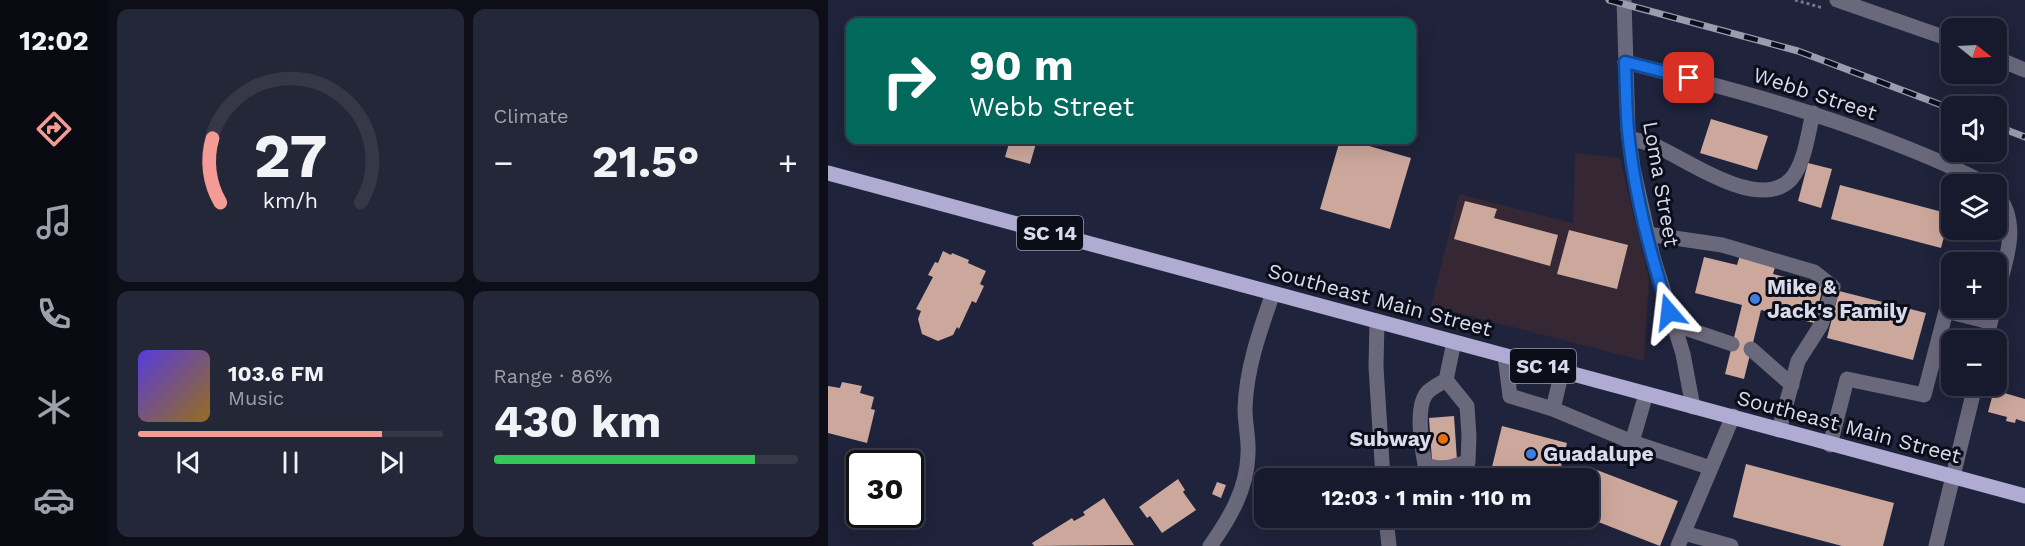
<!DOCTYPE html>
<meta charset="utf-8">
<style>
body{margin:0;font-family:"Work Sans",sans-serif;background:#242738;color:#f1f3f6;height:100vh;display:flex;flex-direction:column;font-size:22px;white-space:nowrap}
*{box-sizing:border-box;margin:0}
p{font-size:20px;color:#9ea1a9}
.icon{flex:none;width:33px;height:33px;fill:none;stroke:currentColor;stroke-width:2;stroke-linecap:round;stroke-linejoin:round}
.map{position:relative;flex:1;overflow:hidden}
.sheet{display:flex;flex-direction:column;gap:9px;padding:9px;background:#0d0e18;width:720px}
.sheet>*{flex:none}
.banner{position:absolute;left:18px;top:18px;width:570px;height:126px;border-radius:12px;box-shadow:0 6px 24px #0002,0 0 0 2px #363848;background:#00695c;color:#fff;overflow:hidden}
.needle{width:39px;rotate:108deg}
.tools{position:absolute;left:1113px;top:18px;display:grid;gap:12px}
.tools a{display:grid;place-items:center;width:66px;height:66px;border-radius:12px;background:#171a2c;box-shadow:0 6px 24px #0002,0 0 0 2px #363848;font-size:30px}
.speed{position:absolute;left:18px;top:450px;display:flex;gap:12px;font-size:30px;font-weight:700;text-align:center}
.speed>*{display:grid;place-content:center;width:78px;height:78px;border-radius:50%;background:#171a2c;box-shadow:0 6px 24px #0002,0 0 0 2px #363848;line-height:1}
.speed .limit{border:3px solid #111;border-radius:9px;background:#fff;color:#111}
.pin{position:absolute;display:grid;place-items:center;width:51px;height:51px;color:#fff;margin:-26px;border-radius:12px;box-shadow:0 3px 9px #0006}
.me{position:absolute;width:66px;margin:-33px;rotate:343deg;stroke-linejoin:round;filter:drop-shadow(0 0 4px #0008)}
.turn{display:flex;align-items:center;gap:21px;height:126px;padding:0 24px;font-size:27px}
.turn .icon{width:78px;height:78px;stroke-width:2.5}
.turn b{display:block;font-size:42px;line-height:51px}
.big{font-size:45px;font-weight:700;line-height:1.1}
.sheet .tile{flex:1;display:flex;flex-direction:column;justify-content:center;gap:9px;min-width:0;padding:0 21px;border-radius:12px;background:#242738}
.sheet .dial{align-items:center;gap:0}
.dial svg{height:156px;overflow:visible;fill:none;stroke:#363848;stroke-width:7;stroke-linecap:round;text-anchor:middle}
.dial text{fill:#f1f3f6;stroke:none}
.song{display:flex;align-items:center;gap:18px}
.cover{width:72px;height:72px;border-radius:9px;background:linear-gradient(135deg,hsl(250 70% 55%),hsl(40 70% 35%))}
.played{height:6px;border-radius:3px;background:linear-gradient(90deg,#f59b96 80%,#363848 80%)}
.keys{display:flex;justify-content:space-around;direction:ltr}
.heat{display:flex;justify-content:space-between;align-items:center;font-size:33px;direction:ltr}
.charge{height:9px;border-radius:4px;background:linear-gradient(90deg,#34c759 86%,#363848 0)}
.sheet .tiles{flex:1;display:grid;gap:9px;grid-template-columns:repeat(2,1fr)}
.trip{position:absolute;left:426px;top:468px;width:345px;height:60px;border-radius:12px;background:#171a2c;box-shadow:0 6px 24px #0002,0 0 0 2px #363848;font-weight:700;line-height:60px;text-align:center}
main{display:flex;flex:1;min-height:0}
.tab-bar{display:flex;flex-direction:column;width:108px;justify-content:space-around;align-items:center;background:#090a12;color:#9ea1a9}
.tab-bar .icon{width:42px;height:42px}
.tab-bar .current{color:#f59b96}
.tab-bar b{font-size:27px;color:#f1f3f6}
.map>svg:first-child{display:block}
.commercial{fill:#352733}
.building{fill:#cca79c}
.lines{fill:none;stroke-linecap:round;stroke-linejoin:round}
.path{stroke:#75788d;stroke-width:3;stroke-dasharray:3 3;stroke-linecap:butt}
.minor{stroke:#6a687b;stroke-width:15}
.major{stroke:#afabd2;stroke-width:15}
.rail-casing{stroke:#999db0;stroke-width:7}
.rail{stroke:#0b0d18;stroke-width:4.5;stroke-dasharray:14;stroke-linecap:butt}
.route-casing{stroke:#114b97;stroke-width:15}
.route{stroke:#1a73e8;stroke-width:10}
.shop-dot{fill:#3f7fe0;stroke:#0b0d18;stroke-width:2}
.food-dot{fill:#e8710a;stroke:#0b0d18;stroke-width:2}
.labels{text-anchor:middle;stroke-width:6;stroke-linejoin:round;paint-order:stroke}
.shield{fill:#0b0d18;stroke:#9a9dac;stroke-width:1.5}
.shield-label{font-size:20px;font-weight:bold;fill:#d8dbec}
.street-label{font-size:21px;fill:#d8dbec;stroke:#0b0d18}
.poi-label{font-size:21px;font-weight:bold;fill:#d8dbec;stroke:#0b0d18;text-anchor:start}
</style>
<main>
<nav class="tab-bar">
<b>12:02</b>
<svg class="icon current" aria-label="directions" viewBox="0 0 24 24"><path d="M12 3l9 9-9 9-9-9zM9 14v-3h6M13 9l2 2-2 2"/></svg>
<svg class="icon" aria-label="music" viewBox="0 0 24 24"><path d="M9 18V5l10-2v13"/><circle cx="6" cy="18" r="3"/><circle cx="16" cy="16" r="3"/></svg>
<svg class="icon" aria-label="phone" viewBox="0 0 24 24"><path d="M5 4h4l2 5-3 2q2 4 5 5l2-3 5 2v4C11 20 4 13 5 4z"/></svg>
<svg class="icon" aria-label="climate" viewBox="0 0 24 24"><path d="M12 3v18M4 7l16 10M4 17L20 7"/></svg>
<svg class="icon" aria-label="car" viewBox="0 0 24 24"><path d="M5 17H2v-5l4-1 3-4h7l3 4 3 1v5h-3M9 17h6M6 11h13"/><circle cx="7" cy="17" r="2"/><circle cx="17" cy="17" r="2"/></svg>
</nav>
<section class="sheet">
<div class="tiles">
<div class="tile dial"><svg viewBox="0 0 100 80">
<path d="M14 69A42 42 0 1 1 86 69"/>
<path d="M14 69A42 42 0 0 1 10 36" stroke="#f59b96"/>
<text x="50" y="56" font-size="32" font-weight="700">27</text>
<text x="50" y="72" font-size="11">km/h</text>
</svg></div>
<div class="tile"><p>Climate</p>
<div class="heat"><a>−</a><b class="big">21.5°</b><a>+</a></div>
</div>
<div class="tile">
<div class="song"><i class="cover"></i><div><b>103.6 FM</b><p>Music</p></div></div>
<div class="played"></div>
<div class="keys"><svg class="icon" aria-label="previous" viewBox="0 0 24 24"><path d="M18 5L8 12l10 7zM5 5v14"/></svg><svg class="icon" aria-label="pause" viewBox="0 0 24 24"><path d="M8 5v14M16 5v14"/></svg><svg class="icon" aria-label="next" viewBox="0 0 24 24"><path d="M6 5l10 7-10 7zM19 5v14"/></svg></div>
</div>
<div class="tile"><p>Range · 86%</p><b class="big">430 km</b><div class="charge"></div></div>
</div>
</section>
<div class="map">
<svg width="1197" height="546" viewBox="0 0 1197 546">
<rect width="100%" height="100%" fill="#1f233b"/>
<path class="commercial" d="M747,153l45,5 29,122 -5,81 -213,-55 28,-112 114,29z"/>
<path class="building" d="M883,119l57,17 -11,34 -57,-17z
M182,140h27l-7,24 -25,-7z
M512,140h8l63,18 -21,71 -70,-20z
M980,163l24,6 -11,39 -23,-7z
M1012,185l110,29 -9,34 -110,-29z
M637,201l32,8 -3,9 64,17 -8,31 -96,-27z
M741,230l59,15 -11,44 -60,-15z
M115,251l8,4 1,-2 17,7 -1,3 18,8 -6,13 4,2 -8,17 -4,-2 -13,28 -2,-2 -4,8 -15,6 -16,-7 -4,-15 3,-8 -5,-2 17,-32 -5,-2 7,-13 3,1z
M912,255l36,9 -3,10 50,13 -9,36 -53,-13 -17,69 -19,-5 17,-69 -47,-12 9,-36 33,8z
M1011,291l87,22 -13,47 -86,-22z
M14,382l20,4 -2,7 14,4 -3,12 4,1 -8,33 -39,-10v-47l12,2z
M1166,390l31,9v23l-9,-3 -1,4 -9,-2 1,-4 -19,-5z
M626,416l3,44 -25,1 -3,-43z
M674,426l65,17 -9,35h-38l-29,-7z
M918,464l148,39 -11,43h-41l-109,-29z
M761,467l89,34 -18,45 -72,-28v-40h-3z
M350,479l7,11 -2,2 13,18 -34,23 -12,-17 -3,2 -8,-11z
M389,482l9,3 -5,13 -9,-4z
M276,498l30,47 -100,1 -2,-3 40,-25 2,3 11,-6 -2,-3z"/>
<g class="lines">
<path class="path" d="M967,0l28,8"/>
<path class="minor" d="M796,0l4,130 5,38 20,89 30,97 10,53
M1009,0l115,40
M1168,58l29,12
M797,62c91,23 181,46 269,81 31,12 62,25 92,41
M801,138c10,3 21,5 31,10 30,14 100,64 131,31 14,-16 17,-46 22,-66
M1168,193c26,31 9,69 0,104
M819,234l75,11 92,27 19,15 -12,38 -23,36 -19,69
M549,321l-1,46 7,111
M845,324l59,20
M1158,340l8,-32
M923,349l41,36
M677,356l5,40 43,13 79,33 79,26
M618,380l21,26 2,30 -1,26 -25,7 -18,-4c-3,-18 -10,-56 1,-71 4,-6 14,-10 20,-14l8,-38
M725,409l9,-38
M804,442l14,-48
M1002,445l17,-66 77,16 22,-84 44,11
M558,518l3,28
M856,533l47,13
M382,546c20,-28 37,-57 38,-92 1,-15 -3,-30 -3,-45 1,-40 15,-79 28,-116
M850,546l55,-130
M1108,546l39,-160"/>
<path class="major" d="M0,173l1197,323"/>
<defs>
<path id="rail" d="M781,0l189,51 154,58
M1168,126l29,11"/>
</defs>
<use href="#rail" class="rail-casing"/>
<use href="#rail" class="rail"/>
</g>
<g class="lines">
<defs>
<path id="route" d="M841,312c-19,-58 -35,-120 -41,-181 -2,-23 -2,-46 -3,-69l64,16"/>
</defs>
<use href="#route" class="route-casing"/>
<use href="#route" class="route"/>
</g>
<g class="shop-dot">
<circle cx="927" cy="299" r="6"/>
<circle cx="703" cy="454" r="6"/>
</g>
<circle class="food-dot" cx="615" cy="439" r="6"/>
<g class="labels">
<g class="shield">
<rect x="189" y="216" width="66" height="34" rx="4.5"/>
<rect x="682" y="349" width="66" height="34" rx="4.5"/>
</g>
<g class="shield-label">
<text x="222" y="240">SC 14</text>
<text x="715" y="373">SC 14</text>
</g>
<g class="street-label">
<text transform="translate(987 94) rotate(18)" y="7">Webb Street</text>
<text transform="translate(833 184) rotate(80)" y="7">Loma Street</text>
<text transform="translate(552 300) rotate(15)" y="7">Southeast Main Street</text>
<text transform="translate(1021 427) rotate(15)" y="7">Southeast Main Street</text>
</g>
<g class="poi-label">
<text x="939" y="294">Mike &amp;<tspan x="939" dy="24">Jack's Family</tspan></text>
<text x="603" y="446" text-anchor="end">Subway</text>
<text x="715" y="461">Guadalupe</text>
</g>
</g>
</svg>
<div class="tools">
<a><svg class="needle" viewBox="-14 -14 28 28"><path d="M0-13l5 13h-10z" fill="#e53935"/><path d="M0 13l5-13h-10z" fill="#9ea1a9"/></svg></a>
<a><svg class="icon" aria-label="sound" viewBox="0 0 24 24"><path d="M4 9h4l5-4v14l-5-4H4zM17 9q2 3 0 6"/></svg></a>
<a><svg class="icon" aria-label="layers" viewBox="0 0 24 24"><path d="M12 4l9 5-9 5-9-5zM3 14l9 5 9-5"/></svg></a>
<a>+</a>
<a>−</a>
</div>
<div class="speed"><div class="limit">30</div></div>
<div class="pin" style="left:861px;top:78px;background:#d93025"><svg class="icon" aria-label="arrive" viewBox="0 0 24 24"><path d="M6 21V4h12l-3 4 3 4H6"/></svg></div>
<svg class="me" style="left:841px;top:312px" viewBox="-20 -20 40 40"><path d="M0-17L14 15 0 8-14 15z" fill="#1a73e8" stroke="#fff" stroke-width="4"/></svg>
<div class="trip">12:03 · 1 min · 110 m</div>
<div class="banner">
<div class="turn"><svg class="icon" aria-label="right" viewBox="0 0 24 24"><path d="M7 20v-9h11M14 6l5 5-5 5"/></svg><div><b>90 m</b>Webb Street</div></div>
</div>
</div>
</main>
